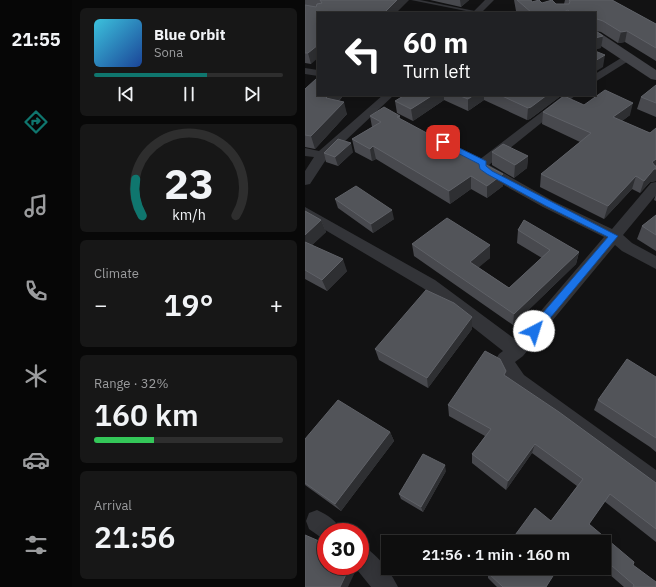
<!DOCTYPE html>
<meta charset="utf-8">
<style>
body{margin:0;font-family:"IBM Plex Sans",sans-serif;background:#171717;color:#f1f3f6;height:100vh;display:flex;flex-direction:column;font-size:15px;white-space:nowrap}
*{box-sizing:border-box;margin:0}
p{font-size:13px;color:#9b9c9e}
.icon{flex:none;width:22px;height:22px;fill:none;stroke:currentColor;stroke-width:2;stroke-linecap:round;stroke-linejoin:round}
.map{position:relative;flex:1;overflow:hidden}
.drawer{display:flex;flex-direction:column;gap:8px;padding:8px;background:#080808;width:233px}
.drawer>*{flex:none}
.banner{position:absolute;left:12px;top:12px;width:279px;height:84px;border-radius:0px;box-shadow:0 2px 10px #0003,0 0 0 1px #2e2e2e;background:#202124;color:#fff;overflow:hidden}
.speed{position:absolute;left:12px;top:523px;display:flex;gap:8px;font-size:20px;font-weight:700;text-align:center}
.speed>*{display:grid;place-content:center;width:52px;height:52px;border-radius:50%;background:#0e0e0e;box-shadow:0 2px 10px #0003,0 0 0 1px #2e2e2e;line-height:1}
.speed .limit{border:6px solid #d22;background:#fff;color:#111}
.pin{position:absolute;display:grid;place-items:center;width:34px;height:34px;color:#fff;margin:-17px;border-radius:8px;box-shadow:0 2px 6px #0006}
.me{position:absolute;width:44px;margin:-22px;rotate:40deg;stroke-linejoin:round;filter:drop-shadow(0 0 3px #0008)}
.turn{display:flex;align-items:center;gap:14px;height:84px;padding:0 20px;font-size:18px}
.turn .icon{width:52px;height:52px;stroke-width:2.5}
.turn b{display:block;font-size:28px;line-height:34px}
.big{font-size:30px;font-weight:600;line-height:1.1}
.drawer .widget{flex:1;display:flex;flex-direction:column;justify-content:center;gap:6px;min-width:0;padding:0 14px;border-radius:6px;background:#171717}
.drawer .dial{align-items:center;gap:0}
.dial svg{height:104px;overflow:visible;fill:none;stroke:#2e2e2e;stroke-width:7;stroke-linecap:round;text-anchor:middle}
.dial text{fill:#f1f3f6;stroke:none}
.song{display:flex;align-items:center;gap:12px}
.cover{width:48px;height:48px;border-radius:6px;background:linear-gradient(135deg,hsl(190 70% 55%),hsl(220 70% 35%))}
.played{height:4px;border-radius:2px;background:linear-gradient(90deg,#0f766e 60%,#2e2e2e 60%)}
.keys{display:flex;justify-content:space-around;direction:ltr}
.heat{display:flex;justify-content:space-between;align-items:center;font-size:22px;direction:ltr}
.charge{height:6px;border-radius:3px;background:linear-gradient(90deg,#34c759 32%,#2e2e2e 0)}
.trip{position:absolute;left:76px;top:535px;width:230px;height:40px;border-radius:0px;background:#0e0e0e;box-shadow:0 2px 10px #0003,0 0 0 1px #2e2e2e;font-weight:600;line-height:40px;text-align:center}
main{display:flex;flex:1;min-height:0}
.menu{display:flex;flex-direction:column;width:72px;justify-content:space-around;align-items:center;background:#060606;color:#9b9c9e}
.menu .icon{width:28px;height:28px}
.menu .on{color:#0f766e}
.menu b{font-size:18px;color:#f1f3f6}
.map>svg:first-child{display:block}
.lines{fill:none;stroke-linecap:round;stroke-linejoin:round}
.lane{fill:#333438;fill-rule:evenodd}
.street{fill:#333438;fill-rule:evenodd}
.secondary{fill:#424348;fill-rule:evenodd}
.wall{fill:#48494e}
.shaded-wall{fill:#2e2f32}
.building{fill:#525459;stroke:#5f6167}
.route{fill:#1a73e8;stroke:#114b97}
</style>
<main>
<nav class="menu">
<b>21:55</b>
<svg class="icon on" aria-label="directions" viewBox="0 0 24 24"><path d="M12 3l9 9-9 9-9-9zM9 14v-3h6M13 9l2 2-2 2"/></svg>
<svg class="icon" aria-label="music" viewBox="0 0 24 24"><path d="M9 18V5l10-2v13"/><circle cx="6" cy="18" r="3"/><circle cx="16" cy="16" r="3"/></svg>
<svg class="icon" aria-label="phone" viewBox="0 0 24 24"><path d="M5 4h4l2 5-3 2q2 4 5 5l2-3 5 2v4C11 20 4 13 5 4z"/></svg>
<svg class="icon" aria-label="climate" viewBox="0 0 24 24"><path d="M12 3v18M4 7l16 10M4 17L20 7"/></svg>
<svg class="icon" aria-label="car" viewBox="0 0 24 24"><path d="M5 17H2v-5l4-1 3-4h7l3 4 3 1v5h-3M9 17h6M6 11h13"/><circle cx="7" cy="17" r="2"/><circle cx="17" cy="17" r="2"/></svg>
<svg class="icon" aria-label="filters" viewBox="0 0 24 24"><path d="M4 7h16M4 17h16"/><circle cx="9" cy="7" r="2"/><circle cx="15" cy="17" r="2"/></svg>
</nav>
<section class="drawer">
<div class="widget">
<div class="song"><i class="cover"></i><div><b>Blue Orbit</b><p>Sona</p></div></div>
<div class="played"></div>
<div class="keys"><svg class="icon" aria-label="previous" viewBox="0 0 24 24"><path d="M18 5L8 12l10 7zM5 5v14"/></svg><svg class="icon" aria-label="pause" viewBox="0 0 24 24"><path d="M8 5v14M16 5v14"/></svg><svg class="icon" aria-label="next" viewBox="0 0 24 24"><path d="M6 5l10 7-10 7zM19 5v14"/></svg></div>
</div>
<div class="widget dial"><svg viewBox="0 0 100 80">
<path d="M14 69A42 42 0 1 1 86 69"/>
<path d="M14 69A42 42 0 0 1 9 41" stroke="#0f766e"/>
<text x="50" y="56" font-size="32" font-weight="700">23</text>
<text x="50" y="72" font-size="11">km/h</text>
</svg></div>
<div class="widget"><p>Climate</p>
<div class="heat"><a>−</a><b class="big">19°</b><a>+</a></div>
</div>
<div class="widget"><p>Range · 32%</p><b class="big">160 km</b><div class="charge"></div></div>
<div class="widget"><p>Arrival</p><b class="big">21:56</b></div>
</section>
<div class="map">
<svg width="351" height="587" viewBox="0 0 351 587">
<rect width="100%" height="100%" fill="#121213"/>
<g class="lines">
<path class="lane" d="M106,0h9l60,12 -4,1z"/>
<path class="street" d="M180,0h9l-13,13h-9z
M321,55l4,1 1,2 -1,2 -35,22v-8z
M0,68l13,2v6l-13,-2z
M78,95h11l-67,63 -17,26 -5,1v-14l9,-14 -9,-1v-8l14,3z
M259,95h12l-87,70 64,36 59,28 39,-46 5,-1v13l-33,40 9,8 24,13v13l-34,-18 -7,-6 -92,111 -8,6 9,13 132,95v23l-7,-3 -137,-103 -7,-8 -9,-20 3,-5 4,-3 -80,-63 -118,-70v-11l130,73 81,60 88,-103 -61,-30 -66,-37 -1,-3 3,-7z
M12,510c11,5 20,11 25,22h-16v9l-17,-12 -3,-8 3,-8z
M55,545c15,6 31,27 38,42h-27l-17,-21h6z"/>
<path class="secondary" d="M290,32l5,1 56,37v10l-5,-1 -56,-37z"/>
</g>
<path class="wall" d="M0,0h104l-91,13 -7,51 -6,-1z
M125,0h39l-8,7z
M209,0h17l1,2 24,2h8l1,-4h47l44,24v37l-31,-19 -7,1 -17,-11 -5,-1 5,17 -6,1v-36h-77l-2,-2z
M351,85v32l-19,-8 4,-12z
M0,89l13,6h25v1l-4,5 8,13 -32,35 -10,-2z
M100,95h157l-32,24 -3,1 -43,-20 -16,11 -24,-11 -31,21 -16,-8 -2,-12z
M279,105l46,10 -8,6 28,12 6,-5v53l-6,1 -10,11 -8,-4 -28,30 -64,-32 1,-13 39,-32 -38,-18 1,-12z
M65,116h30v3l103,67 -16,12 -16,-9 -21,15 -74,-45 -4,2 -17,-9 -3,-13 20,-12z
M48,152l-15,14 -12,-4 -2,-9z
M187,152l36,4 -1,12 -13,10 -22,-13z
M351,194v7l-2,-1z
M30,199l59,20 -21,14 -35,-25z
M0,211l16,9 5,12 -14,13 35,26 -20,20 -22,-12z
M351,215v36l-19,-12 5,-13z
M213,230l61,22 -3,12 -63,61 -99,-69 -2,-12 78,14 -12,9 31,21 33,-30 -25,-15z
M167,329l-44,59 -49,-28 -4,-11z
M201,376l150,107v59l-52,-41 -15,23 67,63h-32l-22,-19h2v-26h-94l41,-21 26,-35 -45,-33 -26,37 -34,-27v-9l13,-18 -36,-20 -1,-11z
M351,377v75l-6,-5 -56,-37 4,-10z
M85,432l4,9 -53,70 -36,-26v-46z
M141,471l-23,41 -22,-13 -2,-5z
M183,573l58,14h-49l-9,-9z"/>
<path class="shaded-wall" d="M92,0h12l-13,13h-12z
M155,0h9l-8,7z
M263,10l-1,3h-5z
M322,31l-2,11 -7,1 3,-11z
M298,36l-2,12 -6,1v-11z
M13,45v13l-7,6 -3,-11z
M300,55l-2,12 -8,5v-11z
M24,95h14v1l-14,14 -3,-12z
M128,95h11v5l-31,21 -2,-12z
M169,95h10v5l-16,11v-12z
M242,95h15l-32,24 -3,1 1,-12z
M39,102l3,12 -32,35 -4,-13z
M328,103l-3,12 -20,15 3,-13z
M46,143l2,9 -15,14 -3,-9z
M68,146l3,13 -4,2 -2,-12z
M223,156l-1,12 -13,10 1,-13z
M351,159v22l-6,1 -10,11 4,-12 8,-19z
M198,174v12l-16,12v-12z
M166,176v13l-21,15 -1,-13z
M331,176l-4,13 -28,30 4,-13z
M87,210l2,9 -21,14 -2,-9z
M16,220l5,12 -21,20v-17z
M185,245v13l-19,16 -1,-12z
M274,252l-3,12 -63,61 1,-11z
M38,259l4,12 -20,20 -5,-11z
M167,317v12l-44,59 -1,-10z
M85,432l4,9 -53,70 -6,-7z
M230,444l-3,9 -26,37 2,-9z
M140,465l1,6 -23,41 -2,-5z
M45,566h3l3,4 -8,17h-8z"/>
<path class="building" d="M15,0h77l-13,13h-66v32l-10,8h-3v-48l11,2 1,-3 5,-1z
M212,0h14l1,2 7,-2 3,3 10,-3 4,4h13l1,-3 -1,-1h43l44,24v24l-29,-17 -6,1 -18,-11 -6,-2 -2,2 1,10 7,5 -8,2v-25h-25l-2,-3 -6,3h-30z
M290,51l10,4 -10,6z
M11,79h2v16h11l-3,3 18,4 -33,34 -6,-1v-46z
M351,85v18l-15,-6z
M300,90l28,13 -20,14 37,16 6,-5v31l-4,3 3,4h1v3h-2l-10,12 -8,-5 -28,30 -67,-32 50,-41 -48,-21 21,-16 20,9z
M100,95h28l-22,14 -16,-8z
M153,95h16l-6,4z
M195,95h47l-16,12 -3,1z
M79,107l16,9 -3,1 106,57 -16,12 -16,-10 -22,15 -76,-45 -3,3 -18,-10 29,-17 -11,-6z
M33,139l13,4 -16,14 -11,-4z
M198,144l25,12 -13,9 -23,-13z
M51,186l36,24 -21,14 -36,-25z
M0,211l16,9 -16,15z
M351,215v20l-14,-9z
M142,218l43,27 -20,17 39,26 41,-38 -32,-20 6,-10 55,32 -65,62 -102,-70z
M0,242l38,17 -21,21 -17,-10z
M121,290l28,13 18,14 -45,61 -52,-29z
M180,351l15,8 6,12 -2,4 55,37 97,71v46l-46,-35 -21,30 45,38 -1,3 23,17v5h-23l1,-2 -30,-26v-17h-20l-6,-5 -3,5h-65l25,-34 16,13 32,-42 -48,-35 -27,37 -36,-27 19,-25 -43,-24z
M322,359l29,18v61l-58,-38z
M33,400l52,32 -55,72 -30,-21v-44z
M118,454l22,11 -24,42 -22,-13z
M0,535l21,9v22h24l-10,21h-35z
M187,568h66l-12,19h-43l-15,-14z"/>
<path class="route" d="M135,141h5l41,20v5l6,5 126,65 -81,98h-7l-1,-3 1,-3 78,-91 -62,-31 -59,-32 -7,-5 -1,-5 -39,-20z"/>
</svg>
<div class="speed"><div class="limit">30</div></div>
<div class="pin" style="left:138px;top:142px;background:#d93025"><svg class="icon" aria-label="arrive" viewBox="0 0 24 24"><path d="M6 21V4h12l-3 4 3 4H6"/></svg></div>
<svg class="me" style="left:229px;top:331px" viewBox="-20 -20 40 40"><circle r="19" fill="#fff"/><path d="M0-13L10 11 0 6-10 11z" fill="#1a73e8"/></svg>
<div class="trip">21:56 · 1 min · 160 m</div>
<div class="banner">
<div class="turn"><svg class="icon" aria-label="left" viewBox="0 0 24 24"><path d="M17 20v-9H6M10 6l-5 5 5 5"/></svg><div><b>60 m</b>Turn left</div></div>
</div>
</div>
</main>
